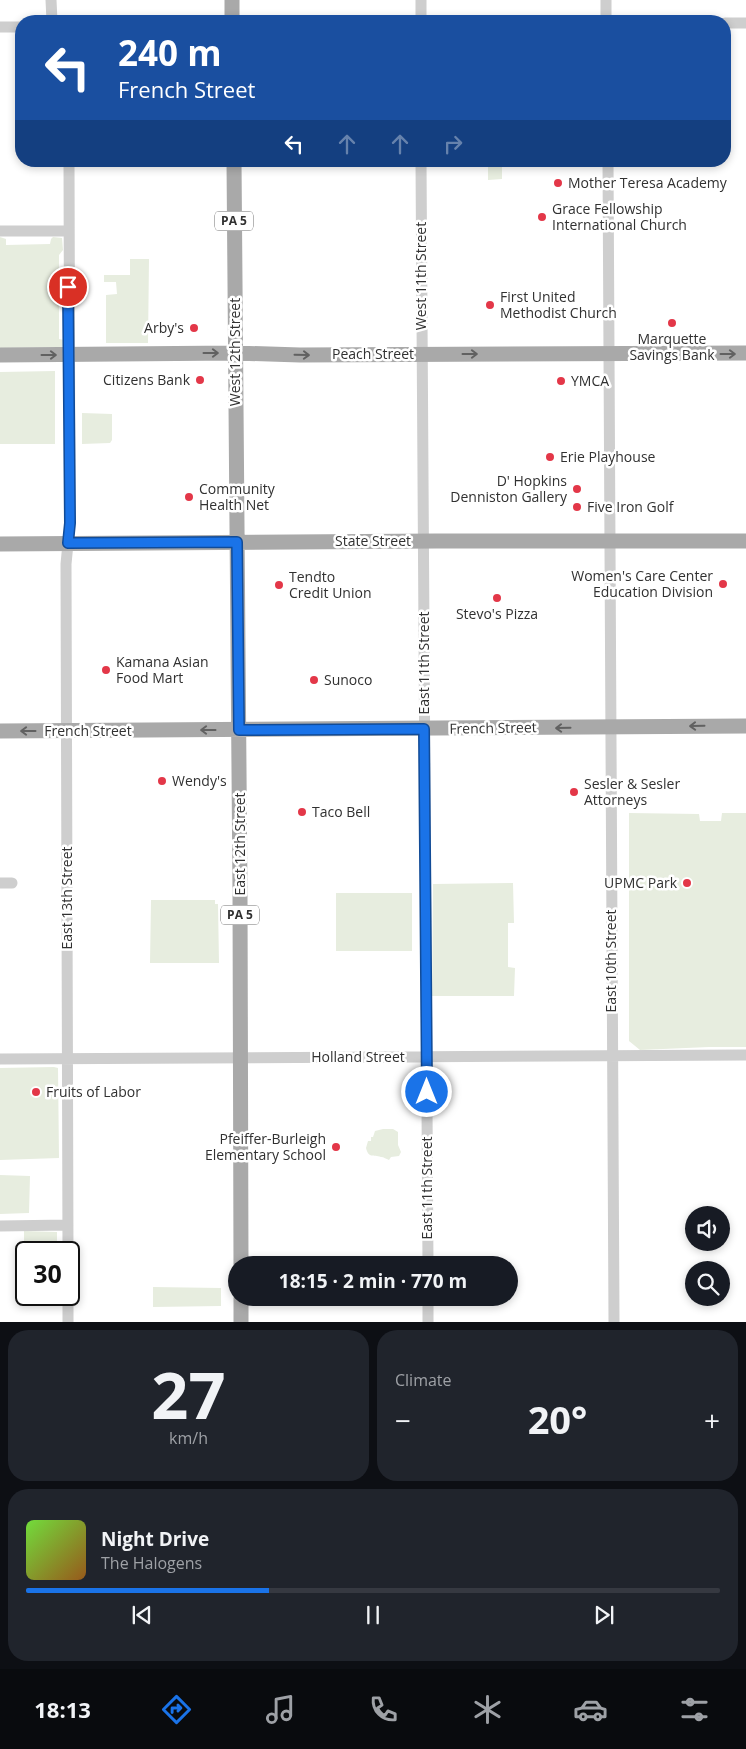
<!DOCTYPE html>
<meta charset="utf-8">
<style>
body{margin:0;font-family:"Open Sans",sans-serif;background:#20242c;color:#f1f3f6;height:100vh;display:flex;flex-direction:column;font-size:19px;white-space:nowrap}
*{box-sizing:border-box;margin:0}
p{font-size:16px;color:#9ea1a6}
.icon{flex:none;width:28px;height:28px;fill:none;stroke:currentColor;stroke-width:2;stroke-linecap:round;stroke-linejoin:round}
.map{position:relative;height:1322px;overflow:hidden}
.sheet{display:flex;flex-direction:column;gap:8px;padding:8px;background:#0d0f14;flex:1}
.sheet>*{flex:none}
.guide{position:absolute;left:15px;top:15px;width:716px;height:152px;border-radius:20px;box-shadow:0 2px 8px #0003;background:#1a4fa0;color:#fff;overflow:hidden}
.controls{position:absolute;left:685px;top:1206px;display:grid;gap:10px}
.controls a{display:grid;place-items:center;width:45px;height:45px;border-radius:50%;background:#171b24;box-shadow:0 2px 8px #0003;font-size:25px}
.speed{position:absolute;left:15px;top:1241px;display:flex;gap:10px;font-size:25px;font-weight:700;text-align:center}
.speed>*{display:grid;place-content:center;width:65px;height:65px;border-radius:50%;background:#171b24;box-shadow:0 2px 8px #0003;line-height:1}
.speed .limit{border:2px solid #111;border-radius:8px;background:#fff;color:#111}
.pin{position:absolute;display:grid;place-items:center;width:42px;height:42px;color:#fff;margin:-21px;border:2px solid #fff;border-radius:50%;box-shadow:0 1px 5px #0007}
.me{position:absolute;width:55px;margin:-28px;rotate:0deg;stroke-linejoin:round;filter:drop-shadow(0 0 4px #0008)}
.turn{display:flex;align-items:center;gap:18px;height:105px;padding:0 20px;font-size:22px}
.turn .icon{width:65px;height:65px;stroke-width:2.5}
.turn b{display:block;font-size:35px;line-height:42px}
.lanes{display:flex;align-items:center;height:48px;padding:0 20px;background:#0003;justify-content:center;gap:25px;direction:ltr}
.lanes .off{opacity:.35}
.big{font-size:38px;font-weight:700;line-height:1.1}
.sheet .tile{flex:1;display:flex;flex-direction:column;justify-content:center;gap:8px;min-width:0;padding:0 18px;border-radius:20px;background:#20242c}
.sheet .dial{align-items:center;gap:0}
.dial b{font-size:65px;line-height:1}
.song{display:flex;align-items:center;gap:15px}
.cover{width:60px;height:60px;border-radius:8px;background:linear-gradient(135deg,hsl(100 70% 55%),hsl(30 70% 35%))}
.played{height:5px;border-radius:2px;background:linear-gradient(90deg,#1a73e8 35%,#363941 35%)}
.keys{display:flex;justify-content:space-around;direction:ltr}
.heat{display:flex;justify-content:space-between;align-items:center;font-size:28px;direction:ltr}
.sheet .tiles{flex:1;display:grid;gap:8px;grid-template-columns:1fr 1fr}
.tile:last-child{grid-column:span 2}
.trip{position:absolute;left:228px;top:1256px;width:290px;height:50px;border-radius:25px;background:#171b24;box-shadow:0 2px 8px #0003;font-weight:700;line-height:50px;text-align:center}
.menu{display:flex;height:80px;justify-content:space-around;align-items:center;background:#090b0e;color:#9ea1a6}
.menu .icon{width:35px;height:35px}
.menu .active{color:#1a73e8}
.menu b{font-size:22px;color:#f1f3f6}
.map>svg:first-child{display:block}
.green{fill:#e7eddf}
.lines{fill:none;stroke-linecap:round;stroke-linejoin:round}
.minor{stroke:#cecece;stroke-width:11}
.major{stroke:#a9a9a9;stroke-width:15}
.oneway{stroke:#616161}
.route-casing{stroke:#114b97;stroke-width:12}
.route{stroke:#1a73e8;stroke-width:9}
.poi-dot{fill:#e33748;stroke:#fff;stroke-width:2}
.labels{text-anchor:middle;stroke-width:5;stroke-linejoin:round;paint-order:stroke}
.shield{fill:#fff;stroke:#6f6f6f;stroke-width:1}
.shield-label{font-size:12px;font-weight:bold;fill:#313131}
.poi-label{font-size:14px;fill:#313131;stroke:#fff;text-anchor:start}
.street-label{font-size:14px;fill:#313131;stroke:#fff}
</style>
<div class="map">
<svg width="746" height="1322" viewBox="0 0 746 1322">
<rect width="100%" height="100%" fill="#fff"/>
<path class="green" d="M488,161h14v18l-14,1z
M0,237l6,2v6l44,-1 1,-5 2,-2 9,1 1,12 -4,5v27l4,7v11l-4,6v33l5,1v6l-2,1 -62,1z
M130,259h19l-1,84h-42v-48l11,-1 -1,-12h-12v-7h26z
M55,371v73h-55v-72z
M82,413l30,1v26l-2,3 -28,1z
M629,813l70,1 1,7h21l1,-8h24v234h-37l-69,3 -11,-9z
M513,883l1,40h-6v44l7,1 -1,28h-82l1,-112z
M336,893h76v58h-76z
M151,900h64v4h3l1,59h-69z
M54,1067l4,1 1,90 -59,2v-92z
M383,1129h10l5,3v13l3,7 -2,4 -8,1 -2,3c-3,-1 -5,-3 -8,-3 -8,-3 -12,2 -15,-9l2,-7h3v-4h2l2,-6z
M0,1175l30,1 -1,37 -29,1z
M24,1231l33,1v20h-31v5h-2z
M153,1287l68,1v18l-68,1z"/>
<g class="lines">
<path class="minor" d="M51,0l1,21
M421,0v21
M606,0v21
M725,23h21
M0,27h21
M421,161l7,1104
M608,161l6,1161
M0,231h68
M0,883h12
M0,1059l746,-4
M0,1226l68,-1
M68,1252l-2,-688 4,-41 -1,-362
M68,1295v27
M428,1298v24"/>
<path class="major" d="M232,21v-21
M234,161l6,731 1,373
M0,355l235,-2 65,2 446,-2
M0,544l436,-3h310
M0,731l746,-5
M241,1322v-24"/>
</g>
<defs><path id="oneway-shaft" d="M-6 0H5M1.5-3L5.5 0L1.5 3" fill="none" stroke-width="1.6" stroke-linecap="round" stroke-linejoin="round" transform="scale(1.25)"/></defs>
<g class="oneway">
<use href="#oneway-shaft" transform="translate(211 353)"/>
<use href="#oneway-shaft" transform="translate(470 354)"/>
<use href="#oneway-shaft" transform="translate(728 354)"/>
<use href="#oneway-shaft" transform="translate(49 355)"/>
<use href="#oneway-shaft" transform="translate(302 355) rotate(1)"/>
<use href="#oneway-shaft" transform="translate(697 726) rotate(179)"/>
<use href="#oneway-shaft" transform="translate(563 728) rotate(179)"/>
<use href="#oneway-shaft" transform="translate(208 730) rotate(-180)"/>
<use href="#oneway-shaft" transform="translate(28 731) rotate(180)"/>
</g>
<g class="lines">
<defs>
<path id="route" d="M68,287l2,236 -2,20 169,-1 2,188 185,-1 3,363"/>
</defs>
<use href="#route" class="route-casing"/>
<use href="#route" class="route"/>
</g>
<g class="poi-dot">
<circle cx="558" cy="183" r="5"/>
<circle cx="542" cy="217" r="5"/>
<circle cx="490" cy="305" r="5"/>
<circle cx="672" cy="323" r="5"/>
<circle cx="194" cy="328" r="5"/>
<circle cx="200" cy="380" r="5"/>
<circle cx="561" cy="381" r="5"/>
<circle cx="550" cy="457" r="5"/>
<circle cx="577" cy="489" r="5"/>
<circle cx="189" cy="497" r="5"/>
<circle cx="577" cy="507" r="5"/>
<circle cx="723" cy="584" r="5"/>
<circle cx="279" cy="585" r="5"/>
<circle cx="497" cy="598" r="5"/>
<circle cx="106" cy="670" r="5"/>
<circle cx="314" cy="680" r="5"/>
<circle cx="162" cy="781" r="5"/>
<circle cx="574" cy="792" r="5"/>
<circle cx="302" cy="812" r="5"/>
<circle cx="687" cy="883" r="5"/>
<circle cx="36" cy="1092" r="5"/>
<circle cx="336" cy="1147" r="5"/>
</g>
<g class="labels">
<g class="shield">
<rect x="215" y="211.5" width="38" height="19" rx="4"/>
<rect x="221" y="905.5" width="38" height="19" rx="4"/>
</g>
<g class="shield-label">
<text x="234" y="225">PA 5</text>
<text x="240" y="919">PA 5</text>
</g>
<g class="poi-label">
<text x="568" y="188">Mother Teresa Academy</text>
<text x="552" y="214">Grace Fellowship<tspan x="552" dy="16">International Church</tspan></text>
<text x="500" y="302">First United<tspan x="500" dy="16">Methodist Church</tspan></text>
<text x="184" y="333" text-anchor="end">Arby's</text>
<text x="672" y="344" text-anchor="middle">Marquette<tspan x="672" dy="16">Savings Bank</tspan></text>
<text x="190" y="385" text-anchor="end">Citizens Bank</text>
<text x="571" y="386">YMCA</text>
<text x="560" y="462">Erie Playhouse</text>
<text x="567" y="486" text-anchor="end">D' Hopkins<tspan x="567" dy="16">Denniston Gallery</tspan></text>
<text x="199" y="494">Community<tspan x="199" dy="16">Health Net</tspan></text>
<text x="587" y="512">Five Iron Golf</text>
<text x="713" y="581" text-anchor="end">Women's Care Center<tspan x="713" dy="16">Education Division</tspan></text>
<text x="289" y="582">Tendto<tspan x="289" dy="16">Credit Union</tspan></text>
<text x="497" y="619" text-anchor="middle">Stevo's Pizza</text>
<text x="116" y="667">Kamana Asian<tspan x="116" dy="16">Food Mart</tspan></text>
<text x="324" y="685">Sunoco</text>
<text x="172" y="786">Wendy's</text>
<text x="584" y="789">Sesler &amp; Sesler<tspan x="584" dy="16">Attorneys</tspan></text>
<text x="312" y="817">Taco Bell</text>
<text x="677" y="888" text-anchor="end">UPMC Park</text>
<text x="46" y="1097">Fruits of Labor</text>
<text x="326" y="1144" text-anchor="end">Pfeiffer-Burleigh<tspan x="326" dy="16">Elementary School</tspan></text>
</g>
<g class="street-label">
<text transform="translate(421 276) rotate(-90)" y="5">West 11th Street</text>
<text transform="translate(235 352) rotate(-90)" y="5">West 12th Street</text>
<text x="373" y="359">Peach Street</text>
<text x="373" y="546">State Street</text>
<text transform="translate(424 663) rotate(-90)" y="5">East 11th Street</text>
<text transform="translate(493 728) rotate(-1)" y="5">French Street</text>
<text x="88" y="736">French Street</text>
<text transform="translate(240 844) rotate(-90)" y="5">East 12th Street</text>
<text transform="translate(67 898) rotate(-90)" y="5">East 13th Street</text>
<text transform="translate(611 961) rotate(-90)" y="5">East 10th Street</text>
<text x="358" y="1062">Holland Street</text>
<text transform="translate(427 1188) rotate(-90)" y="5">East 11th Street</text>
</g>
</g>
</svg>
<div class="controls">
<a><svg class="icon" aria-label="sound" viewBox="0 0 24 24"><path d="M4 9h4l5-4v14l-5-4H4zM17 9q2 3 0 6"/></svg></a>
<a><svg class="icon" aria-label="search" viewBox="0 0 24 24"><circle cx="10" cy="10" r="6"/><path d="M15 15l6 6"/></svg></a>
</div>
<div class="speed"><div class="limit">30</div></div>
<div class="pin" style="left:68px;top:287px;background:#d93025"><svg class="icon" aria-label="arrive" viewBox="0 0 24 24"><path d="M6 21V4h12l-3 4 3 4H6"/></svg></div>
<svg class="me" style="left:427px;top:1092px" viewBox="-20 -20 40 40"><circle r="17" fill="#1a73e8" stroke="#fff" stroke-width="3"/><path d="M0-11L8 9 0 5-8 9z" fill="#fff"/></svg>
<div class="trip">18:15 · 2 min · 770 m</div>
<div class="guide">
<div class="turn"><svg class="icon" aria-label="left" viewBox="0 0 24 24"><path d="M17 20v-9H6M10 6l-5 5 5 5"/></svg><div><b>240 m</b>French Street</div></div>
<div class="lanes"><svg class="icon" aria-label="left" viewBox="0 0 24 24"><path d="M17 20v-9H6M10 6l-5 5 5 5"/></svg><svg class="icon off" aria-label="ahead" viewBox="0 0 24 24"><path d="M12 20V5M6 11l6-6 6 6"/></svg><svg class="icon off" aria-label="ahead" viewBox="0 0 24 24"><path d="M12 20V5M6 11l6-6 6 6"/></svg><svg class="icon off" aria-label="right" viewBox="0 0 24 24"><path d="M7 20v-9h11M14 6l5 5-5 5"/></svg></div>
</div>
</div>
<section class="sheet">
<div class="tiles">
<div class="tile dial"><b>27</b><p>km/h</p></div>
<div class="tile"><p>Climate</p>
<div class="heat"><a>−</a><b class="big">20°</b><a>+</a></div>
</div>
<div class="tile">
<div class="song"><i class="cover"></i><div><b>Night Drive</b><p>The Halogens</p></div></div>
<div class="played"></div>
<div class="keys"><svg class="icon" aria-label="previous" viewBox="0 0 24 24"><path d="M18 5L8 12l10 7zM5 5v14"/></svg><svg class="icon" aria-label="pause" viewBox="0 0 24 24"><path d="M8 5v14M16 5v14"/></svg><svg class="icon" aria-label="next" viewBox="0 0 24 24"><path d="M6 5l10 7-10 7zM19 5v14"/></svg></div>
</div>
</div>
</section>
<nav class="menu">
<b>18:13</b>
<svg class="icon active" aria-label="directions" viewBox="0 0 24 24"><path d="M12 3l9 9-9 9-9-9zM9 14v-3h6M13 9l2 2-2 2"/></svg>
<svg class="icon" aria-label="music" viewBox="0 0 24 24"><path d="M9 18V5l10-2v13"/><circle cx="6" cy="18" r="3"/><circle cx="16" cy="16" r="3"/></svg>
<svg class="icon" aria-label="phone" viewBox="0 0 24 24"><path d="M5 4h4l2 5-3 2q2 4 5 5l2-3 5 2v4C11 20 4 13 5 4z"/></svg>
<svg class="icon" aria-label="climate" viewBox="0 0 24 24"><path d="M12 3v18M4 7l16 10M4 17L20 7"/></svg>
<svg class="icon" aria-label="car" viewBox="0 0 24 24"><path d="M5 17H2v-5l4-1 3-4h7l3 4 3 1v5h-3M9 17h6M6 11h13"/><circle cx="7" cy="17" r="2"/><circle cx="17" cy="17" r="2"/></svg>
<svg class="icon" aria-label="filters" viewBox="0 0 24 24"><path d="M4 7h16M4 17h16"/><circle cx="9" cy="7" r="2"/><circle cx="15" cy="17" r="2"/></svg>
</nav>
